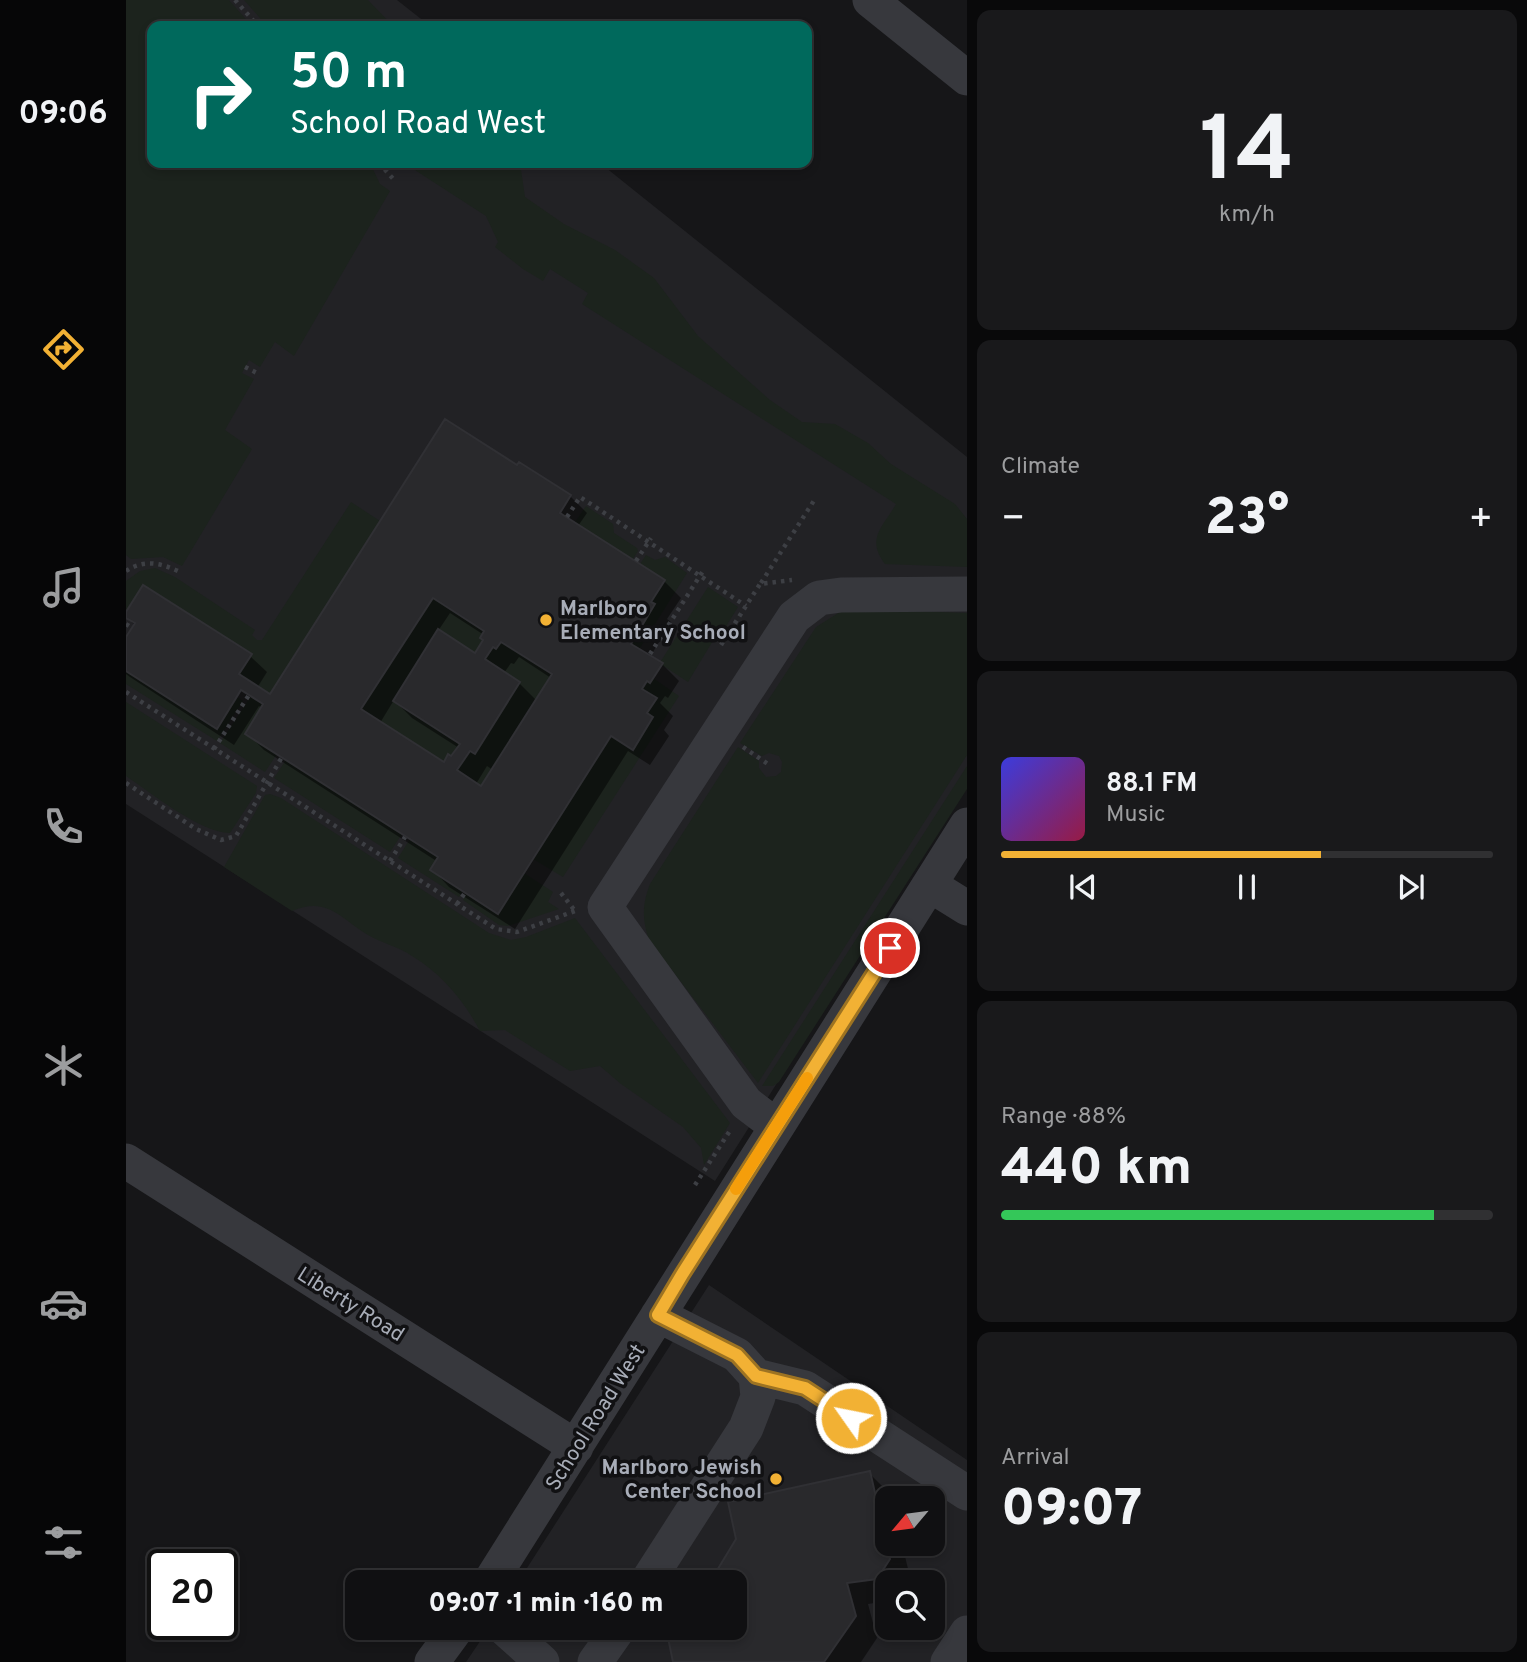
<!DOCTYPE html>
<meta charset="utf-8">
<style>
body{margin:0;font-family:Overpass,sans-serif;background:#19191b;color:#f1f3f6;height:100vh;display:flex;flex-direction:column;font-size:26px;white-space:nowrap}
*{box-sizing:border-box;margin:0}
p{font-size:23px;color:#9c9d9f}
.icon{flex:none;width:38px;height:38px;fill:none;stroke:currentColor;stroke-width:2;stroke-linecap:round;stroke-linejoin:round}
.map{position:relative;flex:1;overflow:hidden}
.side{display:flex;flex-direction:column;gap:10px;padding:10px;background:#09090a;width:560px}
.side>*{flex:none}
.banner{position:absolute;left:21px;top:21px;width:665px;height:147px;border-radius:14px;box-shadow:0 4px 10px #0003,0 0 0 2px #303032;background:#00695c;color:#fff;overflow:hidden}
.needle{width:46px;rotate:241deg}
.fabs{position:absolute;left:749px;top:1486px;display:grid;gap:14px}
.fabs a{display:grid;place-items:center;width:70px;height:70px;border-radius:14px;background:#101012;box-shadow:0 4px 10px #0003,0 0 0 2px #303032;font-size:35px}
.speed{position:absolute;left:21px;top:1549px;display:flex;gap:14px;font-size:35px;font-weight:700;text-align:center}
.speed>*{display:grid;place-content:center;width:91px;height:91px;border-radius:50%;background:#101012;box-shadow:0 4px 10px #0003,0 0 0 2px #303032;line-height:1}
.speed .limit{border:4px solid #111;border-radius:10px;background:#fff;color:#111}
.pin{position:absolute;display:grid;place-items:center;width:60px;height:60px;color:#fff;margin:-30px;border:4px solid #fff;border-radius:50%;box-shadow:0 2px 7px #0007}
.me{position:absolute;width:77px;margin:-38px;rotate:303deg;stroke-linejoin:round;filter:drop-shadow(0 0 5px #0008)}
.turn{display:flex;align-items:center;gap:24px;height:147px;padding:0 28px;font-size:32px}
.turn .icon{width:91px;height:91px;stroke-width:2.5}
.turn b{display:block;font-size:49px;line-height:60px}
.big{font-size:52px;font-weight:800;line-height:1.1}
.side .widget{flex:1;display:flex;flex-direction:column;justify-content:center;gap:10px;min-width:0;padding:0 24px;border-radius:14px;background:#19191b}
.side .dial{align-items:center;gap:0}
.dial b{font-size:91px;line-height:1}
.song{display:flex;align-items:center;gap:21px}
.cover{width:84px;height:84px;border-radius:10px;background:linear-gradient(135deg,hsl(240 70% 55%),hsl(340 70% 35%))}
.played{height:7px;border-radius:4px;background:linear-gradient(90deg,#f2b134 65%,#303032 65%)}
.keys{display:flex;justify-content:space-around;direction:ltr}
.heat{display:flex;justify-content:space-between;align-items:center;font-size:38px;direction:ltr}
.charge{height:10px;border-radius:5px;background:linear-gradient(90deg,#34c759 88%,#303032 0)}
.trip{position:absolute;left:219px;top:1570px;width:402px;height:70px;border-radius:14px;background:#101012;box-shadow:0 4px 10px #0003,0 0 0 2px #303032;font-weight:800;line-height:70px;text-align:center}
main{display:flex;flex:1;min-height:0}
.menu{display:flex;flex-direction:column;width:126px;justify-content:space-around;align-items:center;background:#060607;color:#9c9d9f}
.menu .icon{width:49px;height:49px}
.menu .active{color:#f2b134}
.menu b{font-size:32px;color:#f1f3f6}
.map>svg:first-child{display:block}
.built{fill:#222225;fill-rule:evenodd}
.green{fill:#1c231d}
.shadow{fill:#0007;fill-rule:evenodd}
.building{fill:#29292c;stroke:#303034;stroke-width:2;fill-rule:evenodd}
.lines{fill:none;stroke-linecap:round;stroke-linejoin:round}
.path{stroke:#3d3f44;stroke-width:4.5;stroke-dasharray:3.5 5;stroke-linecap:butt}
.minor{stroke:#37383d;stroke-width:35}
.route-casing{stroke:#9d7322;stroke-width:18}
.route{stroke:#f2b134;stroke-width:12}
.slow{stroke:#f59e0b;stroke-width:12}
.poi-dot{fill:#f2b134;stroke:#111113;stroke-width:2.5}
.labels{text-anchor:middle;stroke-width:7;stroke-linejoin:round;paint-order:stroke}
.poi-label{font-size:21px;font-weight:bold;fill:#a8adb8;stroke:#111113;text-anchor:start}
.street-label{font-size:21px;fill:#a8adb8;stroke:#111113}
</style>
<main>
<nav class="menu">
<b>09:06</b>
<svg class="icon active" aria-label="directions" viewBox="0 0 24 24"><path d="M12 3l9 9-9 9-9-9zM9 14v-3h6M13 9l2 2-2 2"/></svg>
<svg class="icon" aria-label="music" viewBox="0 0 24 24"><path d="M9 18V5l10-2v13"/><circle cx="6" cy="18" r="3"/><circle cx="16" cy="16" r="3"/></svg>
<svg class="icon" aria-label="phone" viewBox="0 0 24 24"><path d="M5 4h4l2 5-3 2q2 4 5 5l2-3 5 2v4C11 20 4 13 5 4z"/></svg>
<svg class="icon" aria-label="climate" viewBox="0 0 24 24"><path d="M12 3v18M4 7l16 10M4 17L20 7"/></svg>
<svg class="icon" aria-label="car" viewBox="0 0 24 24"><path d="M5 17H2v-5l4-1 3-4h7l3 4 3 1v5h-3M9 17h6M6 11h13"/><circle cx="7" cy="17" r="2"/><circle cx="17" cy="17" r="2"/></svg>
<svg class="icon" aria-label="filters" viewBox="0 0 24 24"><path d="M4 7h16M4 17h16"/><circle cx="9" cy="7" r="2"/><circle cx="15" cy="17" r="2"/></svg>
</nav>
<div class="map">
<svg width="841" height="1662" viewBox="0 0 841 1662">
<rect width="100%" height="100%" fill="#161618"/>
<path class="built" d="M0,0h271l33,26h-278v137h448l367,294v326l-252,398 -589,-377z
M583,1285l258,175v202h-501l23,-34h246v-46h-217zM761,1498h46v46h-46zM761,1582h46v46h-46z"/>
<path class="green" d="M0,0h103l23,26h-100v137h218l10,21 10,7 -96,165 -19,-14 -15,25 -11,-7 -7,13 12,6 -29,51 27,19 -70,117 -19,-9 -32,2 -5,-4z
M118,0h124l25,26h-126z
M278,163h116l5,34 39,27 51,26 39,28 44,58 72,64 32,22 33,2 33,19 23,21 64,40 12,15v48l-82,-3c-20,-26 -1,-38 11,-60l-314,-200 6,-11 -38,-24 -7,12 -20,-12 -28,-22 3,-5 -12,-26z
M225,502l29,19 -110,173 -31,-20 12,-20 -107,-69 -18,27v-31l14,-10 15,-3 20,9 80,53 -3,5 5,5h5z
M460,506l27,18 1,9 23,15 1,3 -5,8 -58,-37z
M520,555l9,5 10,-3 22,16 -47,75 -9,-4 24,-39 -4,-3 14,-22 -25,-16z
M582,587l30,20 -21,34 -3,-2 -26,43 -26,-17 -1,-4z
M307,598l51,33 -4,7 3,2 -8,13 -37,-23 -45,71 67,43 -9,12 -3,-1 -4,7 -83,-53z
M733,609l108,4v142l-209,328 -109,-143c-7,-21 -7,-35 1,-56l88,-137 21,14v7l7,9 10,-1 5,-4 1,-10 -3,-6 -10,-3 -7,3 -22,-13 76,-116 24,-15z
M375,642l51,32 -71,112 -24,-16 13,-19 5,2 45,-71 -35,-23 8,-12 4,2z
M0,671l91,58 21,-32 5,4 -26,40 -91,-57z
M527,678l26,18 -116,181 -30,-18 78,-123 22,13 20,-31 -6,-5 10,-15 -15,-9 5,-8 4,2z
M125,696l12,8 -18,30 32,20 -12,18 -45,-29z
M0,702l131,84 -1,7 -26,40c-29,0 -79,-40 -104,-57z
M160,760l116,74 -12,18 -116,-74z
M841,766v23l-188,293 -6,4h-11z
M144,794l11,4 208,135 22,7 15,-3 49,-19 155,205 -26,42 -3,-17 -18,-21 -62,-43 -21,-18 -30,5 -65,-41 -25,1c-16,-30 -38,-57 -68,-75 -13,-9 -30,-13 -44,-21 -28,-17 -41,-39 -76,-24l-68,-44 41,-72z
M284,839l28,18 25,34 -4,6 -61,-39z
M398,873l29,19 -5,10 11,7 -51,17 -9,-1 -36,-25 3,-7z"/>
<path class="shadow" d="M392,467l52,29 17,17 -9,13 86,55 17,17 -14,21 4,3 -21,35 12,7 17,17 -11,17 -3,-2 -5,7 13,13 -9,14 5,6 -19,29 -22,-14 -113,178 -66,-42 -16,-17 5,-8 -174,-112 -17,-17 16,-24 -4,-3 -25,39 -104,-68 -4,-3v-34l9,-14 -9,-11 124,41 17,16 -10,16 14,8zM324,613l34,22 1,6 -10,14 -37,-24zM393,657l32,21 -14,23 -18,-18 -15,-10 7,-10 3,1zM268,700l18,18 47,30 -15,16 -64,-41zM361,766l6,4 -11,18 -6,-4z
M743,1473l22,22 1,3h-5v46h15l9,37 -24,1v19l-19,3 9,34 -16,24h-186l-7,-34h67v-46h-23z"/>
<path class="building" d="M319,419l72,46 2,-3 52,33 -11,18 105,67 -14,22 4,2 -24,40 32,19 -13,20 -3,-2 -5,8 15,9 -10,15 6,4 -20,33 -22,-14 -113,178 -68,-44 8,-13 -193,-123 18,-30 -22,-14 -24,39 -91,-58v-34l9,-14 -9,-5v-6l17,-27 109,69 -13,20 31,20zM307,598l51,33 -4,7 3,2 -8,13 -37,-24 -45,72 67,43 -9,12 -3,-2 -4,8 -83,-53zM375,642l51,32 -71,112 -24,-16 13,-19 5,3 45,-72 -35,-23 8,-12 3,2z
M744,1471l20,88 -13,20 -30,4 9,33 -32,46h-151l-7,-34h69v-46h-25l26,-43 -8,-37z"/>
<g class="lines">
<path class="path" d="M109,0l23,26
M253,163l17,19
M119,367l12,6
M441,517l13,-20 166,109
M510,561l15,-23
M0,571c18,-12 34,-8 52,0
M635,583l54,-84
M0,624l6,4
M595,645l39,-61 32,-4
M524,654l53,-83
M0,692l370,237 21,3 58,-21
M617,747l28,19
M88,749l35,-54
M0,783l70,46 25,11 15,-4 46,-79
M264,861l15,-24
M435,893l14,18
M331,904l8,-11
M569,1185l36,-56"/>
<path class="minor" d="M744,0l97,78
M804,885l37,23
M650,1126l-30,-23 -141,-196 189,-290 25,-19 22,-3 126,-1
M0,1161l450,286
M630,1376l49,12 162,105
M364,1582l477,-757
M521,1582l99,-154 12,-31 -2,-21 -19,-21 -79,-40
M378,1628l38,34
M306,1662l25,-34
M469,1662l24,-34
M822,1662l19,-29"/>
</g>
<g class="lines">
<defs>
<path id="route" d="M725,1418l-46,-30 -49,-12 -19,-21 -79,-40 25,-42 207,-325"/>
</defs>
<use href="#route" class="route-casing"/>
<use href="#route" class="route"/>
<path class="slow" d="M610,1189l71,-111"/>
</g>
<g class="poi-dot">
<circle cx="420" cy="620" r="7"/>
<circle cx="650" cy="1479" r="7"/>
</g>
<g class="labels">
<g class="poi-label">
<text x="434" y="615">Marlboro<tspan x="434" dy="24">Elementary School</tspan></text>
<text x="636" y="1474" text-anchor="end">Marlboro Jewish<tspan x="636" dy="24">Center School</tspan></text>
</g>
<g class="street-label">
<text transform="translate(225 1304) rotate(32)" y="7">Liberty Road</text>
<text transform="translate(469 1417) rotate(-58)" y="7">School Road West</text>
</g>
</g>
</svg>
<div class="fabs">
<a><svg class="needle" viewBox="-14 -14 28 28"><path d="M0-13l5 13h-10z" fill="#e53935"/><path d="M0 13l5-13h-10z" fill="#9c9d9f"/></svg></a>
<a><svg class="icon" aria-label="search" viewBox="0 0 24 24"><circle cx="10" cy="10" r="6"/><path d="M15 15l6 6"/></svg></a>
</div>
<div class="speed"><div class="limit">20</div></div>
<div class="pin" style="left:764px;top:948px;background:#d93025"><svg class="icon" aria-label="arrive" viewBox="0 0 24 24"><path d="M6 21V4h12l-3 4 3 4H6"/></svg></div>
<svg class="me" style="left:725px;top:1418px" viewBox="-20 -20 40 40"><circle r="17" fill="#f2b134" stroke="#fff" stroke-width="3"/><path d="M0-11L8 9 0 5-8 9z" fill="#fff"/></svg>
<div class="trip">09:07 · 1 min · 160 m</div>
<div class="banner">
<div class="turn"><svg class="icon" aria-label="right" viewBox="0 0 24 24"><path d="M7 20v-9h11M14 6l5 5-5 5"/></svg><div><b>50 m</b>School Road West</div></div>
</div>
</div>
<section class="side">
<div class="widget dial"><b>14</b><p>km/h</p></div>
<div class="widget"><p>Climate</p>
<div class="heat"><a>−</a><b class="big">23°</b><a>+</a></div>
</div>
<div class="widget">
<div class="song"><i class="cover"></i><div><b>88.1 FM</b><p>Music</p></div></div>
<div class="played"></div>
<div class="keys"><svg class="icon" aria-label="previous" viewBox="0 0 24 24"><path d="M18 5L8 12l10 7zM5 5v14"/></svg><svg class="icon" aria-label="pause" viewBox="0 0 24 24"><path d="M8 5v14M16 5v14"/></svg><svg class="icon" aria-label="next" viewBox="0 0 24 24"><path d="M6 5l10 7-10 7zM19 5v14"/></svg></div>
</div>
<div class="widget"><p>Range · 88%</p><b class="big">440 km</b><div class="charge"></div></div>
<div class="widget"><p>Arrival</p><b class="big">09:07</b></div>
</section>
</main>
